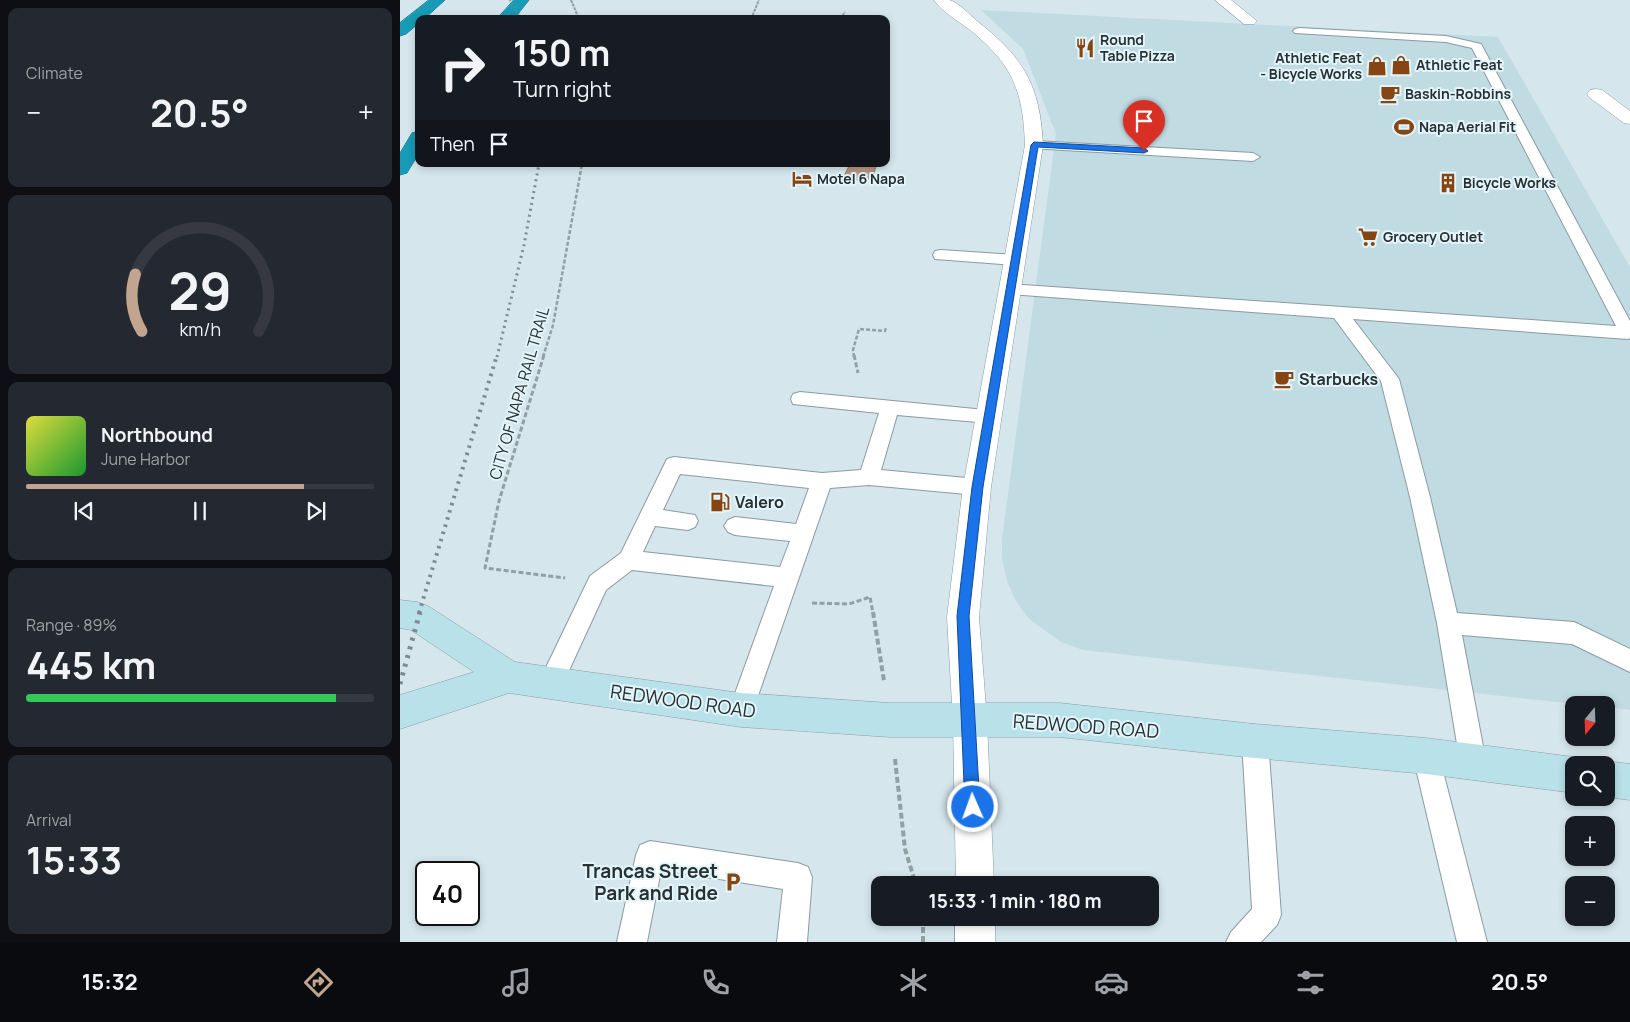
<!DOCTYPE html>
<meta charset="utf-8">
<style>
body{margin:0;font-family:Manrope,sans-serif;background:#242831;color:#f1f3f6;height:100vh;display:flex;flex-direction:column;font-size:19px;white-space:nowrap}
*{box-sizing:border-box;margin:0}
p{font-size:16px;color:#9ea1a6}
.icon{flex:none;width:28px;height:28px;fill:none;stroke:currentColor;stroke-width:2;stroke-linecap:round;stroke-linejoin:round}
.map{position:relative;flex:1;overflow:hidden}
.details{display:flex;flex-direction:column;gap:8px;padding:8px;background:#0d0f14;width:400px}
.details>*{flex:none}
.banner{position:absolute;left:15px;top:15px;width:475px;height:152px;border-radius:10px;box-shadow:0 2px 8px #0003;background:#171b24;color:#f1f3f6;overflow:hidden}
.needle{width:32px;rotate:199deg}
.tools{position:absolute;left:1165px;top:696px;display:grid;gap:10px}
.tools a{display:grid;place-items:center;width:50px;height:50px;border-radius:10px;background:#171b24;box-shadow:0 2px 8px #0003;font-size:25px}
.speed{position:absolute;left:15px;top:861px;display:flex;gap:10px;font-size:25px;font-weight:700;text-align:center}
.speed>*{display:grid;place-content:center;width:65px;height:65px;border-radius:50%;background:#171b24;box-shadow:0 2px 8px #0003;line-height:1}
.speed .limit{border:2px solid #111;border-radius:8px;background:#fff;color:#111}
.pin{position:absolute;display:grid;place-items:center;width:42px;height:42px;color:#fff;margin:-51px -21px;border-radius:50% 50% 50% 0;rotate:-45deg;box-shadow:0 0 5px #0007}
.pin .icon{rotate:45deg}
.me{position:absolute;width:55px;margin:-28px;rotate:358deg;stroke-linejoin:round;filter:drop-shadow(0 0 4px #0008)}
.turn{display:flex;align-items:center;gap:18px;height:105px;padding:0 15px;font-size:22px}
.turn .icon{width:65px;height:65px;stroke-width:2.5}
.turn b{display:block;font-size:35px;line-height:42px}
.then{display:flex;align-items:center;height:48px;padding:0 15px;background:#0003;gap:10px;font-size:19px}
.big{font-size:38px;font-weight:700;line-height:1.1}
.details .tile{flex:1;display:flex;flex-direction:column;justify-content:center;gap:8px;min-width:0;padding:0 18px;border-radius:10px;background:#242831}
.details .dial{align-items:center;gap:0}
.dial svg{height:130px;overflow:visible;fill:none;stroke:#363941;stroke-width:7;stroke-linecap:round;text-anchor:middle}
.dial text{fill:#f1f3f6;stroke:none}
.song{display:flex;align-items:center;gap:15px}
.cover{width:60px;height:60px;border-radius:8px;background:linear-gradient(135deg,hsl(60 70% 55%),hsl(130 70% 35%))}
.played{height:5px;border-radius:2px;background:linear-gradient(90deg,#c1a58f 80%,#363941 80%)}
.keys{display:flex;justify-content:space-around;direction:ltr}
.heat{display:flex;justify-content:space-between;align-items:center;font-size:28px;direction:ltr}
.charge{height:8px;border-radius:4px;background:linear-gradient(90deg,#34c759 89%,#363941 0)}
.trip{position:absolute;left:471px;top:876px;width:288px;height:50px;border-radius:10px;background:#171b24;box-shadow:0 2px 8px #0003;font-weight:700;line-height:50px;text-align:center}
.tab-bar{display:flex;height:80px;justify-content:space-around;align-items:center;background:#090b0e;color:#9ea1a6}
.tab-bar .icon{width:35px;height:35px}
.tab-bar .on{color:#c1a58f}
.tab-bar b{font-size:22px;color:#f1f3f6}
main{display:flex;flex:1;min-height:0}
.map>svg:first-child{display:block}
.built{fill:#c1dbe3}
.water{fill:#b89681;stroke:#8d776a}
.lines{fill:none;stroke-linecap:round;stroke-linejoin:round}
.service-casing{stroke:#8a9ba0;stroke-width:2}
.minor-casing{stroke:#8a9ba0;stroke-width:1}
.tertiary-casing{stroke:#8a9ba0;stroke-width:1}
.secondary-casing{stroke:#8a9ba0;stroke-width:1}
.motorway-casing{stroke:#1d7688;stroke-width:1}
.path-far3{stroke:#92a0a5;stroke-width:2;stroke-dasharray:3 1;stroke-linecap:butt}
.path-far2{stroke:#92a0a5;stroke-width:2.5;stroke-dasharray:4 2;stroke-linecap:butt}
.path-far1{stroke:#92a0a5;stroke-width:3;stroke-dasharray:5 2.5;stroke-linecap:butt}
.path{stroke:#92a0a5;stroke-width:4;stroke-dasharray:6 3;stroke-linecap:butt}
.service{fill:#fff;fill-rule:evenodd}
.minor{fill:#fff;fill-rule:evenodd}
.tertiary{fill:#fff;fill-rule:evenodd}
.secondary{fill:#b9e1e9;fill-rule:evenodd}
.motorway{fill:#179bb6;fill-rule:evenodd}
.rail-far3{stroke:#7e8a8f;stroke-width:2.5;stroke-dasharray:1 3;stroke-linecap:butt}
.rail-far2{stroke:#7e8a8f;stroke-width:3;stroke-dasharray:2 4;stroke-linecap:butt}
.rail-far1{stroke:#7e8a8f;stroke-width:4;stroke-dasharray:2.5 5;stroke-linecap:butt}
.rail{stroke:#7e8a8f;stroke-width:5;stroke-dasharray:3 6;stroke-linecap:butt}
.route{fill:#1a73e8;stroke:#114b97}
.labels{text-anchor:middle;stroke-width:4;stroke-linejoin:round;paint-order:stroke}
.far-poi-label{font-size:14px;font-weight:bold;fill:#293033;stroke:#e2f5fa;text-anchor:start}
.poi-label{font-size:16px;font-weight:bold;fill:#293033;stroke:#e2f5fa;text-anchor:start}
.street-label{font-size:16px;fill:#293033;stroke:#e2f5fa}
.near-street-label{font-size:19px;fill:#293033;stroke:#e2f5fa}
.near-poi-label{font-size:19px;font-weight:bold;fill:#293033;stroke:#e2f5fa;text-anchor:end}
</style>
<main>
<section class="details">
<div class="tile"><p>Climate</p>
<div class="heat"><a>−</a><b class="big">20.5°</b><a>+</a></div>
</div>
<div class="tile dial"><svg viewBox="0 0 100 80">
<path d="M14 69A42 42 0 1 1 86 69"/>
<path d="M14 69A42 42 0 0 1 10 34" stroke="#c1a58f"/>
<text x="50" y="56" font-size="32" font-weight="700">29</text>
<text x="50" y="72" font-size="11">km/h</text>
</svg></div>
<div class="tile">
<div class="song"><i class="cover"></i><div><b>Northbound</b><p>June Harbor</p></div></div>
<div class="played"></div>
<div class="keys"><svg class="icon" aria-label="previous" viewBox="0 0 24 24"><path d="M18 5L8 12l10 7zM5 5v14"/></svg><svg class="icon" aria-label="pause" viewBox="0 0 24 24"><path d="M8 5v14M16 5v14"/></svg><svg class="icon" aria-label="next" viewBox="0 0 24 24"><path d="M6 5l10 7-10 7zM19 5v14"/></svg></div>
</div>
<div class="tile"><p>Range · 89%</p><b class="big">445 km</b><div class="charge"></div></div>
<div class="tile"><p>Arrival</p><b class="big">15:33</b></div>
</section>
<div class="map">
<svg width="1230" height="942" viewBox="0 0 1230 942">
<rect width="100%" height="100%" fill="#d5e7ed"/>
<path class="built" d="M581,10l517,27 132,230v443l-24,-3v-2h-22l-501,-55 -22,-8 -32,-23 -13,-18 -9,-20 -5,-23v-19l54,-405 -33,-85z"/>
<path class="water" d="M450,164h27l-5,14c-7,3 -22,3 -28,-2z"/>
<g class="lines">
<defs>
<path id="service" d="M899,28l147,8 35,8 149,277v17l-2,1 -275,-20 46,60 31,118 27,116 117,9 56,27v23l-58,-28 -110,-9 24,127 -4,9 -9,4 -9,-4 -4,-9 -23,-139 -27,-126 -29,-116 -47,-63 -324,-24 -6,-1 -2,-4 2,-4 6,-1 606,42 -144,-278 -26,-6 -151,-9 -2,-2 2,-2z
M634,141l219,12 7,4 -7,4 -224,-13 -2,-3z
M541,250l74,5 6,1 2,4 -2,4 -6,1 -80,-6 -2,-4 2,-4z
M400,392l196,19 2,5 -2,5 -7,2 -92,-8 -16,55 96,9 7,2 3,6 -3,6 -7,2 -108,-10 -39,3 -80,231 -9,3 -9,-3 -3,-9 45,-124 -142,-16 -26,20 -46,100 -9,4 -9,-4 -3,-8 51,-106 31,-23 46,-94 7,-2 148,16 39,-3 18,-57 -86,-9 -2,-5 2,-5zM280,474l129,14 -13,36 -61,-7 -7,3 -4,6 4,6 7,3 55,6 -10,26 -137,-15 12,-26 33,4 7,-3 3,-6 -3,-6 -32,-5z
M855,728l9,4 4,9 13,174 -4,10 -16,17h-35l5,-10 21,-23 -10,-168 4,-9z
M1026,743l9,4 4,9 48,186h-30l-44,-186 4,-9z
M250,841l148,22 10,4 4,10 -5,65h-30l6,-53 -122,-19 -14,72h-30l19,-87 4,-10z"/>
<path id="minor" d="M815,0h16l26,21 -3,3h-10z
M1196,89l6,1 28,21v13l-6,-1 -34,-25 -3,-4 3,-4z"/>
<path id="tertiary" d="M534,0c4,0 10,0 15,0 9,2 21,15 28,21 47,37 63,64 66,124l-52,342 -12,130 8,104 7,164h-38l-3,-164 -6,-104 16,-130 62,-342c-2,-55 -12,-80 -56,-116 -11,-8 -27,-17 -35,-29z
M555,918h40v24h-40z"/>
<path id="secondary" d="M0,600l17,2 11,4 87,56 226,31 149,10h169l196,21 171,14 148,19 13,5 1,3h-14v28l-148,-19 -171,-16 -196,-21h-169l-149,-10 -232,-34 -109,36v-34l74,-23 -63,-42 -11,-2z
M1206,761l24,3v36l-24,-3v-32h-9z"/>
<path id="motorway" d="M29,0h16l-21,19h-5v4l-13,11 -6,2v-13z
M114,0h15l-15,19h-17z
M19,132v21l-12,20 -7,2v-22l12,-20z"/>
</defs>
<use href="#service" class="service-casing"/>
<use href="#minor" class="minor-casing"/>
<use href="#tertiary" class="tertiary-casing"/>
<use href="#secondary" class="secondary-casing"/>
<use href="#motorway" class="motorway-casing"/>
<path class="path-far3" d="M171,0l8,19
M351,19l8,-19
M440,19l5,-7"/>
<path class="path-far2" d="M143,357l10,-32 29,-161
M454,357l-1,-7 6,-21 26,2 1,-4"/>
<path class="path-far1" d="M144,355l-45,146 -14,67 80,10
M454,355l4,18
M412,603l37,1 21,-7 3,16"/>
<path class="path" d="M473,612l11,69
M495,759l10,90 11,36
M523,918v24"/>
<use href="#service" class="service"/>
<use href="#minor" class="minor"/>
<use href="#tertiary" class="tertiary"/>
<use href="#secondary" class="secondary"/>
<use href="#motorway" class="motorway"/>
<path class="rail-far3" d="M110,0l11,19"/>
<path class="rail-far2" d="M97,357l27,-112 15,-81"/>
<path class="rail-far1" d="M19,613l78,-258"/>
<path class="rail" d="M0,684l20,-72"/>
</g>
<path class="route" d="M634,142l110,6 4,3 -4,2 -106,-6 -55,340 -14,129 11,191 -2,5 -5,2 -5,-2 -3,-5 -8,-191 15,-129 59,-342z"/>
<defs>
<symbol id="restaurant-bare" viewBox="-9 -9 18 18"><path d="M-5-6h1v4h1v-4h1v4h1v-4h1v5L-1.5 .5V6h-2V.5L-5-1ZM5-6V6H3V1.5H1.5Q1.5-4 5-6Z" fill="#874512" stroke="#e2f5fa" stroke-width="2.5" paint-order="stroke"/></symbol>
<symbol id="shop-bare" viewBox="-9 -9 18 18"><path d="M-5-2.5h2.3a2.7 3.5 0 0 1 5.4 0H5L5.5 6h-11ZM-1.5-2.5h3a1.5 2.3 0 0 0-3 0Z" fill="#874512" stroke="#e2f5fa" stroke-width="2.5" paint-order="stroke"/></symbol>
<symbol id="cafe-bare" viewBox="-9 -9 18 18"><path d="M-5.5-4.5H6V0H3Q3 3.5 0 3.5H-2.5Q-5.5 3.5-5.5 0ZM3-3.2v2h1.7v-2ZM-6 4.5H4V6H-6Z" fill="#874512" stroke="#e2f5fa" stroke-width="2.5" paint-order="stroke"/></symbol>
<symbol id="stadium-bare" viewBox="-9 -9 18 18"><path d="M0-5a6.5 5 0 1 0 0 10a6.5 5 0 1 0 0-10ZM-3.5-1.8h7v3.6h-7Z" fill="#874512" stroke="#e2f5fa" stroke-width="2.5" paint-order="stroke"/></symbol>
<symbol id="hotel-bare" viewBox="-9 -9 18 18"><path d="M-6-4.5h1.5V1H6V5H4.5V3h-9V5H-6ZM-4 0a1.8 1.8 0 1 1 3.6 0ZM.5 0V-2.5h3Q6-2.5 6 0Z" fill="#874512" stroke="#e2f5fa" stroke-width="2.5" paint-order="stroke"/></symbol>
<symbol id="building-bare" viewBox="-9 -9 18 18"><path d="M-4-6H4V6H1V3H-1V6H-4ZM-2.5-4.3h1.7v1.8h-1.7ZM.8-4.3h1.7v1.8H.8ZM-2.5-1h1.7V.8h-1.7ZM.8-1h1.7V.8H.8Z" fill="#874512" stroke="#e2f5fa" stroke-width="2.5" paint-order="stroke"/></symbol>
<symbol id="supermarket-bare" viewBox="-9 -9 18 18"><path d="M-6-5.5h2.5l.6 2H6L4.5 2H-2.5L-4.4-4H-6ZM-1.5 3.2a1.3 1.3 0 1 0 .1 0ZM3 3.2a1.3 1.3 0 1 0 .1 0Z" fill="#874512" stroke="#e2f5fa" stroke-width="2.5" paint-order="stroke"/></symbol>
<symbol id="fuel-bare" viewBox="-9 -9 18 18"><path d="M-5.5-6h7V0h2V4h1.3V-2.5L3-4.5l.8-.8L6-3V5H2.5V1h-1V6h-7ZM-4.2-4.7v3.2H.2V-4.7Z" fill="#874512" stroke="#e2f5fa" stroke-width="2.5" paint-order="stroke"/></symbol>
<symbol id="parking-bare" viewBox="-9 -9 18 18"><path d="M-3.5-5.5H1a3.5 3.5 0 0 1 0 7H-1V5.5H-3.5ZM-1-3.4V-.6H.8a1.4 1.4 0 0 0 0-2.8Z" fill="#874512" stroke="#e2f5fa" stroke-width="2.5" paint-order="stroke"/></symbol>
</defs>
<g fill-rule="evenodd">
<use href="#restaurant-bare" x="671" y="34" width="28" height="28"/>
<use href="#shop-bare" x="987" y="51" width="28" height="28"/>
<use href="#shop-bare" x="963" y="52" width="28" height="28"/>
<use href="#cafe-bare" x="976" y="80" width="28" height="28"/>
<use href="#stadium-bare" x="990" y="113" width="28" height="28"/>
<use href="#hotel-bare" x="388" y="165" width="28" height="28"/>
<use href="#building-bare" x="1034" y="169" width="28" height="28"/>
<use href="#supermarket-bare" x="954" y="223" width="28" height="28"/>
<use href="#cafe-bare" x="870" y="365" width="28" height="28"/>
<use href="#fuel-bare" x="306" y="488" width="28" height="28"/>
<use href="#parking-bare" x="319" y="868" width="28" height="28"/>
</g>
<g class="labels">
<g class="far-poi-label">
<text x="700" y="45">Round<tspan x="700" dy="16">Table Pizza</tspan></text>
<text x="962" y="63" text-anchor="end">Athletic Feat<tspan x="962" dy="16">- Bicycle Works</tspan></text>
<text x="1016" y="70">Athletic Feat</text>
<text x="1005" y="99">Baskin-Robbins</text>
<text x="1019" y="132">Napa Aerial Fit</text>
<text x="417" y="184">Motel 6 Napa</text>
<text x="1063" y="188">Bicycle Works</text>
<text x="983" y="242">Grocery Outlet</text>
</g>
<g class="poi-label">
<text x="899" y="385">Starbucks</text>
<text x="335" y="508">Valero</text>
</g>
<g class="street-label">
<text transform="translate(119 393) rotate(-74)" y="6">CITY OF NAPA RAIL TRAIL</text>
</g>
<g class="near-street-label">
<text transform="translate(283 701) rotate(8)" y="7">REDWOOD ROAD</text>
<text transform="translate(686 726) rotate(4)" y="7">REDWOOD ROAD</text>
</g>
<g class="near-poi-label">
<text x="318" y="878">Trancas Street<tspan x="318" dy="22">Park and Ride</tspan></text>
</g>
</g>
</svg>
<div class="tools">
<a><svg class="needle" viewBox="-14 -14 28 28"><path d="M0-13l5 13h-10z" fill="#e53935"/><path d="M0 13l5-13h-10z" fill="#9ea1a6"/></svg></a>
<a><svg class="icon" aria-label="search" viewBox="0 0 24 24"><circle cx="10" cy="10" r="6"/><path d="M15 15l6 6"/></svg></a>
<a>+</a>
<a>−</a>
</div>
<div class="speed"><div class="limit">40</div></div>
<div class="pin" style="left:744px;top:151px;background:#d93025"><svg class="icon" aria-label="arrive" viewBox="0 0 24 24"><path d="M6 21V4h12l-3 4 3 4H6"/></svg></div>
<svg class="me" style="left:573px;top:807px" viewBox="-20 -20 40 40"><circle r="17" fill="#1a73e8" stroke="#fff" stroke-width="3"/><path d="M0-11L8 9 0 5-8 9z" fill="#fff"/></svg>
<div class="trip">15:33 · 1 min · 180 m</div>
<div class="banner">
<div class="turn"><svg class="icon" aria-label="right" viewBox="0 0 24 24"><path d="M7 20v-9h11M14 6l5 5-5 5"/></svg><div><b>150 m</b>Turn right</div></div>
<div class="then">Then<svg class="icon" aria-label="arrive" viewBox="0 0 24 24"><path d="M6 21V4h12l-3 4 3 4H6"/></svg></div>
</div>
</div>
</main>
<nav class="tab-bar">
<b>15:32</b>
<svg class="icon on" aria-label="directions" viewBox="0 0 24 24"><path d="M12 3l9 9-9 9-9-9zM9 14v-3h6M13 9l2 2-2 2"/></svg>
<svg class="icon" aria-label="music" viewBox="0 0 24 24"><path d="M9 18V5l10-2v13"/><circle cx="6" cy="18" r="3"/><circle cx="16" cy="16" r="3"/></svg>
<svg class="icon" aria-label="phone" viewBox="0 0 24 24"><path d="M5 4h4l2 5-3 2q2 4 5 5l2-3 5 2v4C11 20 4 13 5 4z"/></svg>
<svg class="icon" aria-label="climate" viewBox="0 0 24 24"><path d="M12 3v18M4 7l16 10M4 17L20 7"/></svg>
<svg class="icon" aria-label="car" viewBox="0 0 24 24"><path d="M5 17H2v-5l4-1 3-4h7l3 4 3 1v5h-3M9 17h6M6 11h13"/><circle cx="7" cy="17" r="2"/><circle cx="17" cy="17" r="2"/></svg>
<svg class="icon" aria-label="filters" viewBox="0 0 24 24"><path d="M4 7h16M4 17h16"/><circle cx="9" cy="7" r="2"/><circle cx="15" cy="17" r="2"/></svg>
<b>20.5°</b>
</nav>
